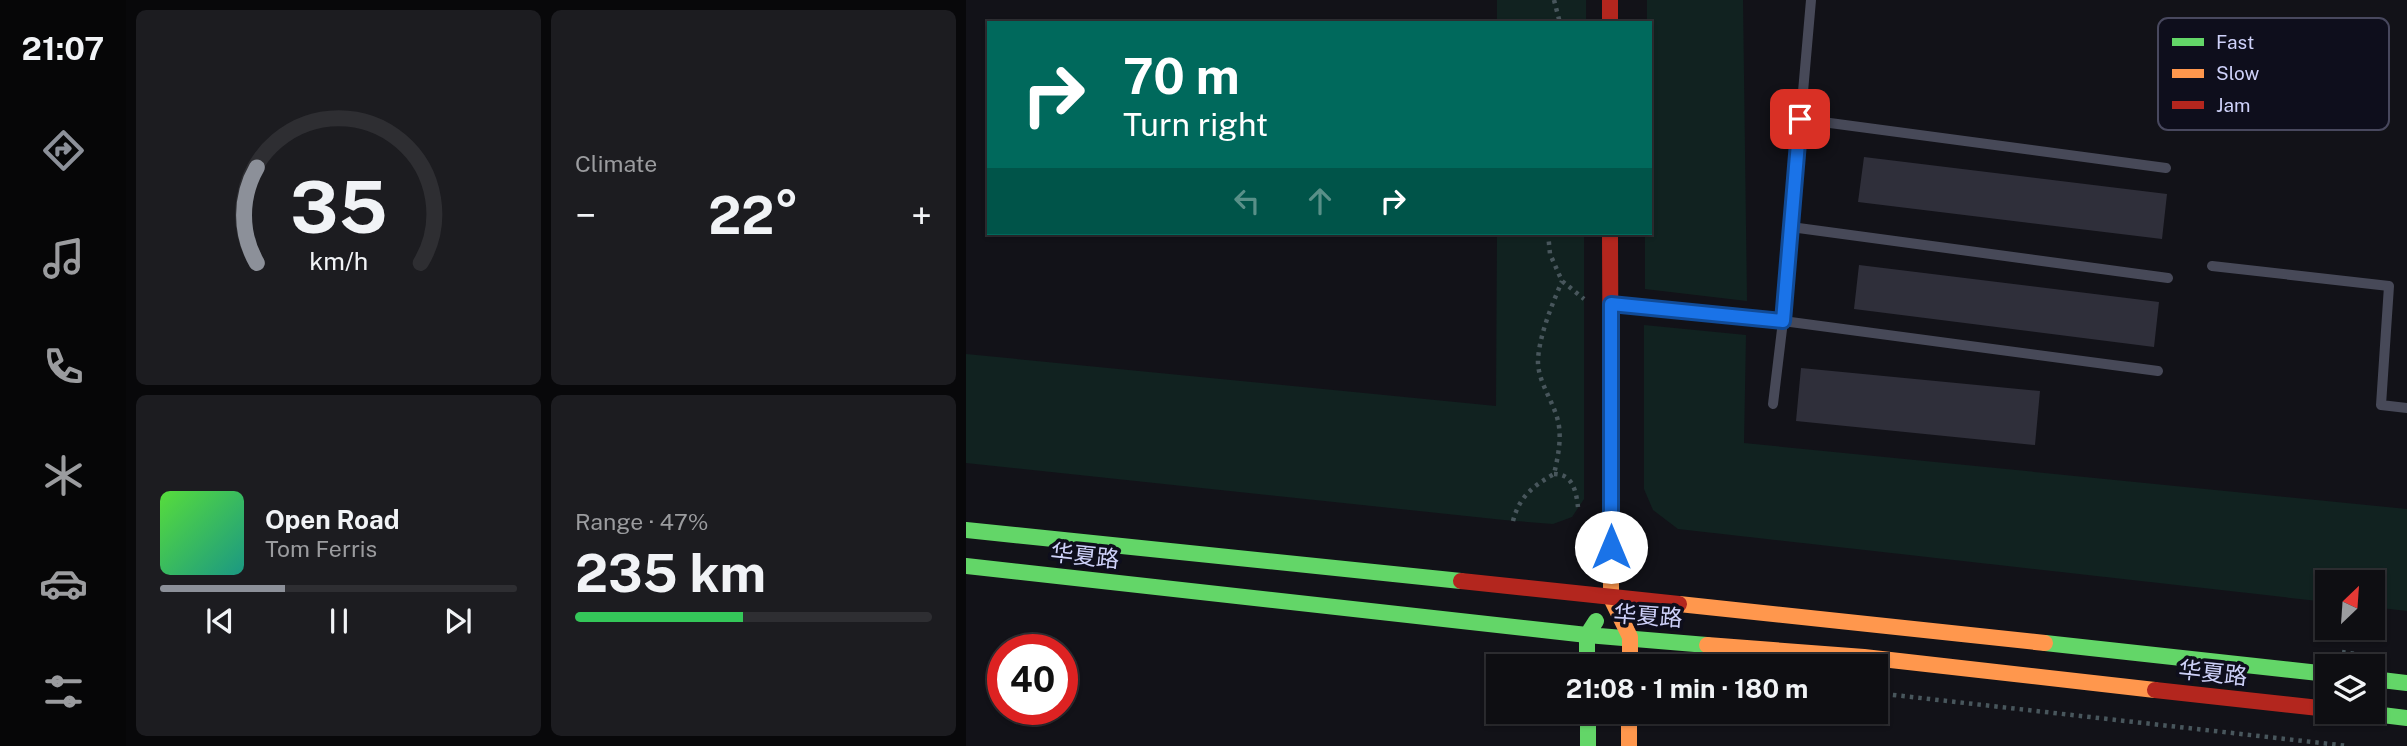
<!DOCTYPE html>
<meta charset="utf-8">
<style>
body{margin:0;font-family:"Public Sans","Noto Sans SC",sans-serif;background:#1c1c20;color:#f1f3f6;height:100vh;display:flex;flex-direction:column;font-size:26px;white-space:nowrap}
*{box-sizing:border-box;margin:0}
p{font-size:23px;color:#9b9c9f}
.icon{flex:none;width:38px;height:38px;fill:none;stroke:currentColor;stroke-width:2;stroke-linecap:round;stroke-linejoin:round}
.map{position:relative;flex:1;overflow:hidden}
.drawer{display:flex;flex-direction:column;gap:10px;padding:10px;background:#08080a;width:840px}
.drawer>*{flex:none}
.guide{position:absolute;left:21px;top:21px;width:665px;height:214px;border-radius:0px;box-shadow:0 2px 5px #0004,0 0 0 2px #2e2e32;background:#00695c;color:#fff;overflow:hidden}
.needle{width:46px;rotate:25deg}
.buttons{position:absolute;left:1349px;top:570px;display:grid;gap:14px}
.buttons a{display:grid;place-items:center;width:70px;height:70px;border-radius:0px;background:#0e0e12;box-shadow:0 2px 5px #0004,0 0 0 2px #2e2e32;font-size:35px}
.speed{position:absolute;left:21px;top:634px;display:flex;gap:14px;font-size:35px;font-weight:700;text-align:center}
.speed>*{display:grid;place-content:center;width:91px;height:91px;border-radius:50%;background:#0e0e12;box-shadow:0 2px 5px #0004,0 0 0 2px #2e2e32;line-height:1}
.speed .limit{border:10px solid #d22;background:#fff;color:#111}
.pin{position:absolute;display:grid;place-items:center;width:60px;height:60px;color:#fff;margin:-30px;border-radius:14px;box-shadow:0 4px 10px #0006}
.me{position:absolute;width:77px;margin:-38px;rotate:0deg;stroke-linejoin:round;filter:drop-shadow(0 0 5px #0008)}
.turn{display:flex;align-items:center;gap:24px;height:147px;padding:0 21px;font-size:32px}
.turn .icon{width:91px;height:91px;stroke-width:2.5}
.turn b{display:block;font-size:49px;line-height:60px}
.lanes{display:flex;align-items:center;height:66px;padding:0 21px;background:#0003;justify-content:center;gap:35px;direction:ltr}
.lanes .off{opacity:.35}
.big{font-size:52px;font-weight:700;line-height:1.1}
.drawer .card{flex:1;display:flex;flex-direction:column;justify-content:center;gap:10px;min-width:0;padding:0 24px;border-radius:10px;background:#1c1c20}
.drawer .dial{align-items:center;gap:0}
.dial svg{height:182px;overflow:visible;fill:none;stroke:#2e2e32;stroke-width:7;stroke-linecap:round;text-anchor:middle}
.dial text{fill:#f1f3f6;stroke:none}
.song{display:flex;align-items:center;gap:21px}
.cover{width:84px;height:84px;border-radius:10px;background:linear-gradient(135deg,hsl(110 70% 55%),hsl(170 70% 35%))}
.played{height:7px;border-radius:4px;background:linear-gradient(90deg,#8c9099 35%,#2e2e32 35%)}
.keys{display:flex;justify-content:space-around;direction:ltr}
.heat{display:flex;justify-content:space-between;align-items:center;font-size:38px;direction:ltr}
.charge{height:10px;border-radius:5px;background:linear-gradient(90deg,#34c759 47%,#2e2e32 0)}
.drawer .tiles{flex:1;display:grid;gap:10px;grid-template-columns:repeat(2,1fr)}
.trip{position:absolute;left:520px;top:654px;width:402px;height:70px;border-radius:0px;background:#0e0e12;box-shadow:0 2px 5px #0004,0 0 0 2px #2e2e32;font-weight:700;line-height:70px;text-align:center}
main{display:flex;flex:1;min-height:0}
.menu{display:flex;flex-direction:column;width:126px;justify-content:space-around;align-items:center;background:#060607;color:#9b9c9f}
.menu .icon{width:49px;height:49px}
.menu .selected{color:#8c9099}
.menu b{font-size:32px;color:#f1f3f6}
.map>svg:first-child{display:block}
.green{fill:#112220}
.building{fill:#2f2f3a}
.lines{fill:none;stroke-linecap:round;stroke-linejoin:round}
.path{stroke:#48565c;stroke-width:4.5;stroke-dasharray:3.5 5;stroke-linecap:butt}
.lane{stroke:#474958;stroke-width:10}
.fast{stroke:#63d668;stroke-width:16}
.slow{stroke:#ff974d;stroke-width:16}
.jam{stroke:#b3261e;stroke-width:16}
.route-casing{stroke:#114b97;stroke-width:18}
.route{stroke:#1a73e8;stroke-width:12}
.labels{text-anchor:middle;stroke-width:7;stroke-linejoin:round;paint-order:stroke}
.street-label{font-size:23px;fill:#ced1f9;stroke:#0e0e1c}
.key{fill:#0e0e1c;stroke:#48485e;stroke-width:2}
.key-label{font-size:19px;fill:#ced1f9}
</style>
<main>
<nav class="menu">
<b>21:07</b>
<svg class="icon selected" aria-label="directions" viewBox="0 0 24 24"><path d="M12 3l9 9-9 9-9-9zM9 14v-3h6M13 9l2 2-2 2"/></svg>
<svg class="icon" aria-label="music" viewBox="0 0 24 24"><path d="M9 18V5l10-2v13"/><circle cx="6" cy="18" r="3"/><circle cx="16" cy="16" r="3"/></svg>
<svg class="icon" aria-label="phone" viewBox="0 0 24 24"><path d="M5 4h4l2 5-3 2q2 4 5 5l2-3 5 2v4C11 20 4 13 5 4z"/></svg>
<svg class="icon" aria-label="climate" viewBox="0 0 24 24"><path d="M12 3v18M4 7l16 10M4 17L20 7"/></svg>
<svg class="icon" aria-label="car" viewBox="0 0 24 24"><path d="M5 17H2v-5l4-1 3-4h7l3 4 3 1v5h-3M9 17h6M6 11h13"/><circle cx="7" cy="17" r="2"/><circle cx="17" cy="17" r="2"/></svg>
<svg class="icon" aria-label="filters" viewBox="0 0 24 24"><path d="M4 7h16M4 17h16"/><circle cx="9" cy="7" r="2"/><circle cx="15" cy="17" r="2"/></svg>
</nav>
<section class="drawer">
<div class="tiles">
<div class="card dial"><svg viewBox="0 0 100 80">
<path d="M14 69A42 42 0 1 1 86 69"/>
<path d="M14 69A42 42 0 0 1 14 27" stroke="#8c9099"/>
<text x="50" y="56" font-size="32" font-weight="700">35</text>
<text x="50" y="72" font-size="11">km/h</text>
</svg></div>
<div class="card"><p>Climate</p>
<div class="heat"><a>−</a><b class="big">22°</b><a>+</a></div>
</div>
<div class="card">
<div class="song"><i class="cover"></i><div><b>Open Road</b><p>Tom Ferris</p></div></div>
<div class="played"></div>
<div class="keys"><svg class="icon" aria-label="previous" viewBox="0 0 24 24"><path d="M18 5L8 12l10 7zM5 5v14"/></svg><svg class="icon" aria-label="pause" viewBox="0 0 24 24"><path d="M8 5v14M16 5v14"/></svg><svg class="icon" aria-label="next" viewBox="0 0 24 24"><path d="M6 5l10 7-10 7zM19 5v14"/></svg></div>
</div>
<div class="card"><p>Range · 47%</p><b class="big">235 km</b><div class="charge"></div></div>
</div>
</section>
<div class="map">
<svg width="1441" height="746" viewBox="0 0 1441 746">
<rect width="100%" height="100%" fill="#121218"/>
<path class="green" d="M531,0h89v23h-89z
M681,0h96l4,301 -102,-12v-56h5v-210h-3z
M531,233h87v266l-12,18 -19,7 -49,-4 -538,-57v-109l530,52z
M678,325l102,10 -2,108 663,66v102l-34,-4v-24h-45l-1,19 -649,-73 -25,-19 -9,-21z"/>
<path class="building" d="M898,157l303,37 -5,45 -304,-37z
M893,265l300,37 -5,45 -300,-38z
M835,368l239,23 -5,54 -239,-24z"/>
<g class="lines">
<path class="path" d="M588,0l6,23
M582,233l2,21 12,27 22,18
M588,474c19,0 22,17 24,33
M547,521c6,-24 20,-35 41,-47 4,-17 8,-36 4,-53 -5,-21 -21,-40 -20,-62 2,-26 14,-54 24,-78
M1376,652l22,3
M910,693l472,53"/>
<path class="lane" d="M845,0l-28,321 375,50
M834,119l366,49
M825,227l377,51
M1246,266l177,20 -8,119 26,3
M645,304l172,17 -10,83"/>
<path class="fast" d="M0,530l495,51
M0,566l621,69 120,10
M1079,643l283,31
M621,667v-32l9,-14
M1407,679l34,4
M622,712v34
M1392,712l49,6"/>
<path class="slow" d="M645,490v108l19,39v30
M713,604l366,39
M741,645l157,12 291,33
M663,712v34"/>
<path class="jam" d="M644,0v23
M644,233l1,257
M495,581l218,23
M1189,690l173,19"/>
</g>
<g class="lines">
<defs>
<path id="route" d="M645,547v-243l172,17 17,-202"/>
</defs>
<use href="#route" class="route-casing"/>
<use href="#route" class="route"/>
</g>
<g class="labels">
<g class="street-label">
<text transform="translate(119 556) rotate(6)" y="8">华夏路</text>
<text transform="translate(682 616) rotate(4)" y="8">华夏路</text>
<text transform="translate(1247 673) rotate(6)" y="8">华夏路</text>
</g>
</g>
<rect x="1192" y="18" width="231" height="112" rx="10" class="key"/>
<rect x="1206" y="38" width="32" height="8" fill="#63d668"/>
<rect x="1206" y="69" width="32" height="9" fill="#ff974d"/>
<rect x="1206" y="101" width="32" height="8" fill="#b3261e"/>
<g class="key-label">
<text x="1250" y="49">Fast</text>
<text x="1250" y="80">Slow</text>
<text x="1250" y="112">Jam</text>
</g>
</svg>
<div class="buttons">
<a><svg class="needle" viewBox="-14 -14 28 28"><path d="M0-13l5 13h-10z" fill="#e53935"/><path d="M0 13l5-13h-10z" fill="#9b9c9f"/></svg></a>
<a><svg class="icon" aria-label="layers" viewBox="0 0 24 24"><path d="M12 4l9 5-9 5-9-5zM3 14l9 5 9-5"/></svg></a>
</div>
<div class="speed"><div class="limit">40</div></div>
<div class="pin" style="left:834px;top:119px;background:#d93025"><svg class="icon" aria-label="arrive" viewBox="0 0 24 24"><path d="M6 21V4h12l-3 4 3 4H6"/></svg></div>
<svg class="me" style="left:645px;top:547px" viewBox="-20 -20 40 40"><circle r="19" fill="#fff"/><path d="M0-13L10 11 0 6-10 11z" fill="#1a73e8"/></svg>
<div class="trip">21:08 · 1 min · 180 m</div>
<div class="guide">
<div class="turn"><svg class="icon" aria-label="right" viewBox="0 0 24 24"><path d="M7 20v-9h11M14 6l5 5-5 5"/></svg><div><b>70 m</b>Turn right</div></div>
<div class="lanes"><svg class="icon off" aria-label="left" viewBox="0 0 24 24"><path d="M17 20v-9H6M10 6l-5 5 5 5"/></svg><svg class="icon off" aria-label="ahead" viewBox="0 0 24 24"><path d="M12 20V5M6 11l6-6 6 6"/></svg><svg class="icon" aria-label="right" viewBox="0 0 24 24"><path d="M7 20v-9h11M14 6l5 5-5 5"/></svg></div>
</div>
</div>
</main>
